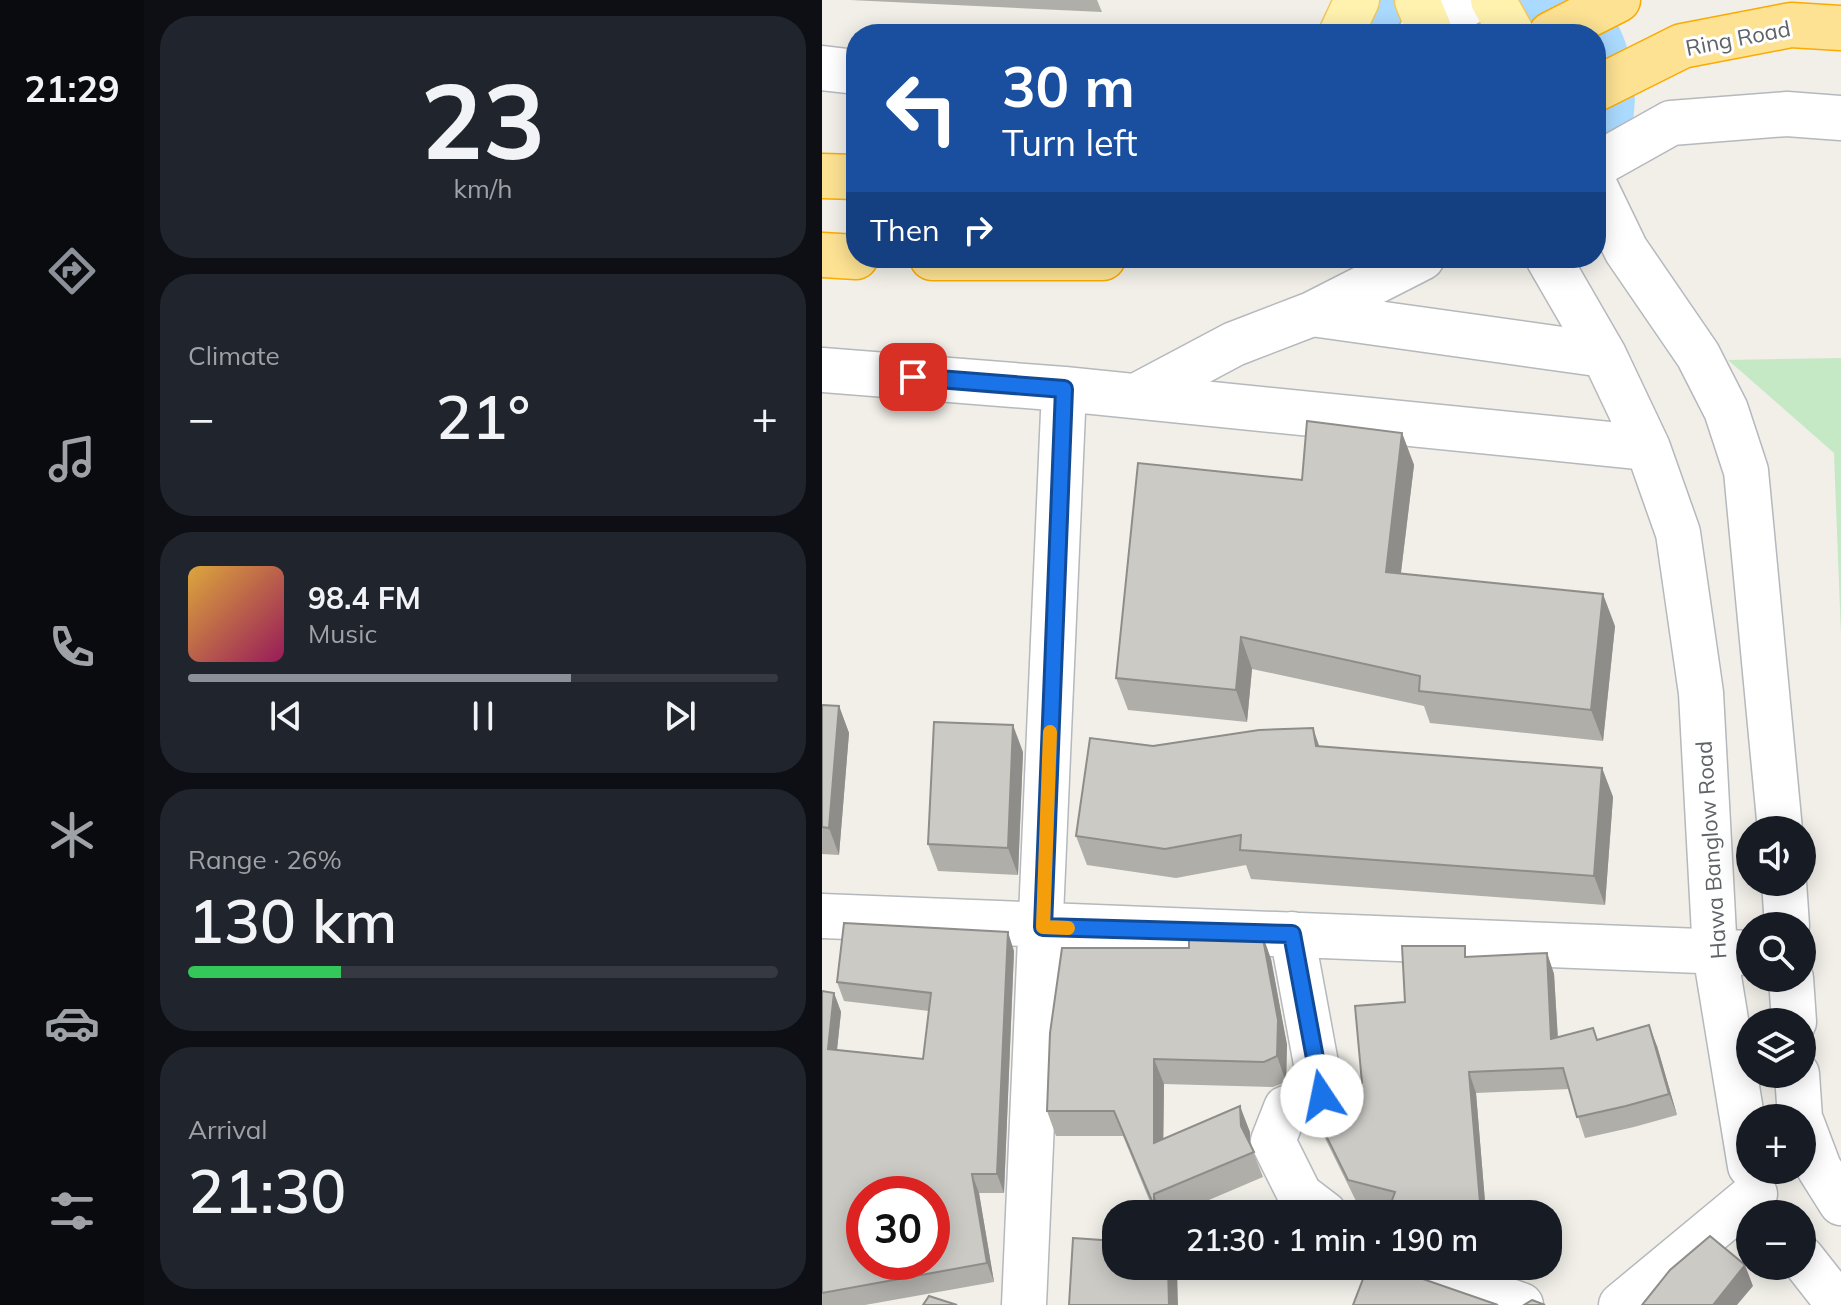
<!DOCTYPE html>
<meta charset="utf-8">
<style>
body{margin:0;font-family:Mulish,sans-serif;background:#20242c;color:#f1f3f6;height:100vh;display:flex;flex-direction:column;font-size:30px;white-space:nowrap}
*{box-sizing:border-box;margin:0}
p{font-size:26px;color:#9ea1a6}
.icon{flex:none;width:44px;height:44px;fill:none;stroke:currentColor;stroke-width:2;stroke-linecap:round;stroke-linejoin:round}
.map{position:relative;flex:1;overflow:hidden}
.details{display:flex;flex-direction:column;gap:16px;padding:16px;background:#0d0f14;width:678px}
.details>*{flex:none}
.top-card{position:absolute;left:24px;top:24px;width:760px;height:244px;border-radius:32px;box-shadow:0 4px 20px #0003;background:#1a4fa0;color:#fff;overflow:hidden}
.fabs{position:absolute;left:914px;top:816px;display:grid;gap:16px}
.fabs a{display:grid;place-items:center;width:80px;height:80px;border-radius:50%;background:#171b24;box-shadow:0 4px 20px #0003;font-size:40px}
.speed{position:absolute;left:24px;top:1176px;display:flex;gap:16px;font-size:40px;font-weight:700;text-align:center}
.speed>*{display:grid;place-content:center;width:104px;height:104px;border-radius:50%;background:#171b24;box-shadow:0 4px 20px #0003;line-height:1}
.speed .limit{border:12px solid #d22;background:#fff;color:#111}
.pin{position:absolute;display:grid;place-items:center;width:68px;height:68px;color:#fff;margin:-34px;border-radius:16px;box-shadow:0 4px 12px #0006}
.me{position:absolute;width:88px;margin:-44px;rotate:349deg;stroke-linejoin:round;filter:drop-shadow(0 0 6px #0008)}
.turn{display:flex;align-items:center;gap:28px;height:168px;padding:0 24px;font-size:36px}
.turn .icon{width:104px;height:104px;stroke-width:2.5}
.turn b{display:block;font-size:56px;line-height:68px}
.then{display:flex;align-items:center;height:76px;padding:0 24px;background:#0003;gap:16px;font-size:30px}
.big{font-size:60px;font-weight:600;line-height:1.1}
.details .tile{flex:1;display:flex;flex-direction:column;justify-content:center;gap:12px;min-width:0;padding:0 28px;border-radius:32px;background:#20242c}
.details .dial{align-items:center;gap:0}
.dial b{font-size:104px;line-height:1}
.song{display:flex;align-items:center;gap:24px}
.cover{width:96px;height:96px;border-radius:12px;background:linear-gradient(135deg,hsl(40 70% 55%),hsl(330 70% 35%))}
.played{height:8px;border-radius:4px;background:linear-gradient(90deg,#8c9099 65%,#363941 65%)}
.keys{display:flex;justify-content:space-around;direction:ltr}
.heat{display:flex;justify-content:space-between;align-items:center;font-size:44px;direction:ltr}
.charge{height:12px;border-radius:6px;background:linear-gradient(90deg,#34c759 26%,#363941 0)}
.trip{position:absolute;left:280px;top:1200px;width:460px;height:80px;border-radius:32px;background:#171b24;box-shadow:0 4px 20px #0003;font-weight:600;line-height:80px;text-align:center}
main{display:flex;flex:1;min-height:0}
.tab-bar{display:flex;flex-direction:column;width:144px;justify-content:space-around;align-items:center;background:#090b0e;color:#9ea1a6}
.tab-bar .icon{width:56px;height:56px}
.tab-bar .active{color:#8c9099}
.tab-bar b{font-size:36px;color:#f1f3f6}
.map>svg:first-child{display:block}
.green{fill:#c5e8c5}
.water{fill:#aadaff}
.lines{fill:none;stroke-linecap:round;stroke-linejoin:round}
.minor-casing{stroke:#b5b8bc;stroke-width:47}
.major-casing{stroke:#f2c960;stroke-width:47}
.highway-casing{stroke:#f9ab00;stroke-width:47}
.minor{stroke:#fff;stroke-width:44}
.major{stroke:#fff2af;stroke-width:44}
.highway{stroke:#fde293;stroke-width:44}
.wall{fill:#afaea9}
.shaded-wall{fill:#8f8d8a}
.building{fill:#cccac5;stroke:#8f8d8a;stroke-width:2;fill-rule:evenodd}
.route-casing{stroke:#114b97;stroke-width:20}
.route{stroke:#1a73e8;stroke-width:14}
.slow{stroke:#f59e0b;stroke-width:14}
.labels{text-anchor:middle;stroke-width:6;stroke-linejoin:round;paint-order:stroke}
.street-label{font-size:22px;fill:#5f6368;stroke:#fff}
</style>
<main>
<nav class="tab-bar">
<b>21:29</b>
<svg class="icon active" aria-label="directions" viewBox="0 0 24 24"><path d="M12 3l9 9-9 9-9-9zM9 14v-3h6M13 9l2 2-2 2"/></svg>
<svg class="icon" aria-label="music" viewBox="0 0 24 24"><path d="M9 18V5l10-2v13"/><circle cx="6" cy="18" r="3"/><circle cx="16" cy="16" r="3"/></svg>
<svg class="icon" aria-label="phone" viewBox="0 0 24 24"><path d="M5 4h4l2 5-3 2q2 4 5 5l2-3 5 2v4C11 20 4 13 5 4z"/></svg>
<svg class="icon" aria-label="climate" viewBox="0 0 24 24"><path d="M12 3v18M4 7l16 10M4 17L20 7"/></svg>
<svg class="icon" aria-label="car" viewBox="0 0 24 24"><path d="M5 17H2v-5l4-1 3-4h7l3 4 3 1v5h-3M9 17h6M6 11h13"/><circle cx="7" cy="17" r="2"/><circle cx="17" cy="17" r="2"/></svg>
<svg class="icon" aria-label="filters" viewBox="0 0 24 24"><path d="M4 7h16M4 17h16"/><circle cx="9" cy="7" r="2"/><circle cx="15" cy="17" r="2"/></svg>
</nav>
<section class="details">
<div class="tile dial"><b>23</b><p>km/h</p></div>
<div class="tile"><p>Climate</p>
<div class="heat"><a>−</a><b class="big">21°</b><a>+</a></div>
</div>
<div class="tile">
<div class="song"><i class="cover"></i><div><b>98.4 FM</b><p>Music</p></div></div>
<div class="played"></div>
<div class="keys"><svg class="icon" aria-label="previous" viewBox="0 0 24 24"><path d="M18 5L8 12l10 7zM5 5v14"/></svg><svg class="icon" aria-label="pause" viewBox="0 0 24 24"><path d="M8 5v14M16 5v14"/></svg><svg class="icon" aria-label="next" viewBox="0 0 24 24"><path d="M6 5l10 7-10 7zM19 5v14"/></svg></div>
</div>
<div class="tile"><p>Range · 26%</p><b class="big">130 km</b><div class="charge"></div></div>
<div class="tile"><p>Arrival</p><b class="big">21:30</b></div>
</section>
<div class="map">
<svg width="1019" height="1305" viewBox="0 0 1019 1305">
<rect width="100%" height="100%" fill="#f1efe8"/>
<path class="green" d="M1019,358v277l-7,-182 -106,-93z"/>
<path class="water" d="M554,0h224c34,35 44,101 26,146 -6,17 -20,33 -30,48v-160h-242z"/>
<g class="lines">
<defs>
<path id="minor" d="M598,34l53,-34
M0,68l34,4
M774,165l75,-42 116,-9 54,4
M774,188l30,62 72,105 28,55 20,61 34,359
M726,258l56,97 44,93 30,85 23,160 14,260 35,213
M490,314l292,41
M0,370l242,19 584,59
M314,396l98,-52 78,-30 110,-56
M962,882l3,44
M0,916l928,37
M470,934l30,162 -36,12 -13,33 27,54 25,19
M969,978l3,44
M975,1074l3,44
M980,1123l17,45 22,35
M980,1258l37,47
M588,1266l111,39
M202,1305l40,-916
M799,1305l134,-111"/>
<path id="major" d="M595,0l14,34
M671,0l19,34
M519,34l16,-34"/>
<path id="highway" d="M729,34l67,-34
M774,89l86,-43 109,-21 50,3
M0,176l34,1
M0,255l34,2
M110,258h171"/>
</defs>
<use href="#minor" class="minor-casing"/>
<use href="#major" class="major-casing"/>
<use href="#highway" class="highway-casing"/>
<use href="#minor" class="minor"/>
<use href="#major" class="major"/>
<use href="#highway" class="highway"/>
</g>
<path class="wall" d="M28,0h247l5,12z
M580,433l12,32 -13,108 214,53 -12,115 -173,-18 -6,-17 -172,-37 -5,53 -119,-12 -12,-32 186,-198z
M0,705l17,1 10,27 -10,122 -17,-1z
M331,746l167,1 282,21 11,29 -8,108 -354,-26 -5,-14 -70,13 -89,-13 -11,-29z
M201,752l-5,123 -80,-4 -10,-27z
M192,951l-10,242h-25l15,89 -129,23h-43v-314l12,2 7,19 -4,38 86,9 6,-48 -85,-10 -7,-19z
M725,953l7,21 4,64 99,8 20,69 -43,12 -49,11 -16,-49 -93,4 10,121h-99l2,-4 -33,-9 -38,-77 -8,-21 52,-20 43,-81 64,-45z
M449,959l16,86 -1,37 -13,5 -109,-3 -1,55 87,-7v12l13,33 -87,37h-21l-32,-78h-67l-9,-25z"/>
<path class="shaded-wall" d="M580,433l12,32 -17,139 -11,-32z
M781,594l12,32 -12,115 -12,-31z
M419,637l11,32 -5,53 -11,-32z
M17,706l10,27 -10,122 -10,-27z
M191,725l10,27 -5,123 -10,-27z
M491,728l10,29 -7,-11z
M780,768l11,29 -8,108 -11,-29z
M186,932l6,19 -10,242 -7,-19z
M440,933l9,26 16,86 -1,37 -9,-26z
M725,953l7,21 5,86 -8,-21z
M12,993l7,19 -6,56 -7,-19z
M827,1025l8,21 20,69 -8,-21z
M332,1059l10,25 -1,85 -9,-26z
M647,1072l7,21 10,121h-5z
M418,1106l10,26v20l-9,-26z
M150,1174l7,19 15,89 -7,-19z
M332,1194l7,20h-5l-2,-8z
M923,1265l8,21 -16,19h-24z
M346,1266h8l1,3 1,36h-9z"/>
<path class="building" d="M485,421l95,12 -16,139 217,22 -12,116 -172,-19 1,-15 -179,-39 -5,53 -120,-12 22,-215 164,17z
M0,705l17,1 -10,122 -7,-1z
M112,722l79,3 -5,123 -80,-4z
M491,728l3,18 286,22 -8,108 -354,-26 1,-15 -76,14 -89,-13 14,-98 63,8 106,-16z
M22,923l164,9 -11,242h-25l15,89 -165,30v-302l12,2 -6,56 95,10 8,-66 -94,-11zM42,1194h68v68h-68z
M367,932l73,1 16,87 -1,36 -13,6 -110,-3v84l86,-37 1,20 13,26 -100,42v12l-40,-95h-67l3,-78 12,-85h127z
M580,946h63v11l82,-4 4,86 42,-11 4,12 52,-15 20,69 -43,12 -49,11 -14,-49 -94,4 12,142h-94l8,-22 -47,-12 -38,-77 13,-5 13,-11 26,-4 -7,-77 50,-4z
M888,1236l35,29 -32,40h-71l28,-35z
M251,1238l43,3v25h52l1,39h-100z
M546,1266h22l4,3 104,36h-145z
M107,1296l28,9h-34z
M710,1300l13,5h-21z"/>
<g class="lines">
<defs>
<path id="route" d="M91,377l151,12 -21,538 249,7 30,162"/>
</defs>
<use href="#route" class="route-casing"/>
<use href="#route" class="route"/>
<path class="slow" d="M228,732l-7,195 25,1"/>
</g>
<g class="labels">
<g class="street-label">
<text transform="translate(916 38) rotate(-11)" y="8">Ring Road</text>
<text transform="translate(889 850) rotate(-94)" y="8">Hawa Banglow Road</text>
</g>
</g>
</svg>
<div class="fabs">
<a><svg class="icon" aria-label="sound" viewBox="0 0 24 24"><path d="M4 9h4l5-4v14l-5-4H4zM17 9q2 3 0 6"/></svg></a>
<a><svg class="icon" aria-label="search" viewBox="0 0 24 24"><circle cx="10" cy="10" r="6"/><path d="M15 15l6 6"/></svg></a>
<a><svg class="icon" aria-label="layers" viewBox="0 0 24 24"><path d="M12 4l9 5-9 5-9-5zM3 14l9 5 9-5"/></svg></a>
<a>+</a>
<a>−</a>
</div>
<div class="speed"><div class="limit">30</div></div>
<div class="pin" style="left:91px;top:377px;background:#d93025"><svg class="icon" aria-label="arrive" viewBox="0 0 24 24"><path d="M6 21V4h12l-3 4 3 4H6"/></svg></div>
<svg class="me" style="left:500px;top:1096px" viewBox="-20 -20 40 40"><circle r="19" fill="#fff"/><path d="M0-13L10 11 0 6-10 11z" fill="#1a73e8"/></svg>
<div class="trip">21:30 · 1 min · 190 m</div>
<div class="top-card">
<div class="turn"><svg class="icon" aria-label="left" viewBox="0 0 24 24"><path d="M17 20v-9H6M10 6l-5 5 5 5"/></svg><div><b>30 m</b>Turn left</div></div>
<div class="then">Then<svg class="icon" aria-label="right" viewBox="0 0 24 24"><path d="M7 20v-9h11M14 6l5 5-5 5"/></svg></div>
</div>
</div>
</main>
